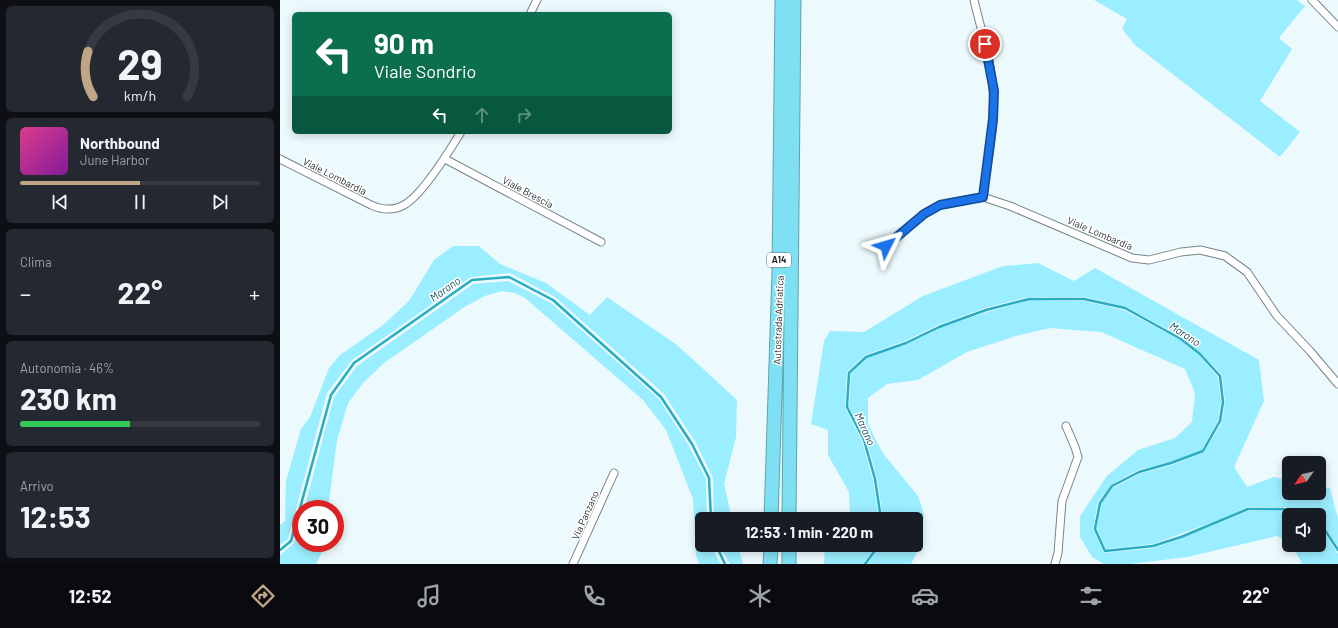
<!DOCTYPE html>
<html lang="it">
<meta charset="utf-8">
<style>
body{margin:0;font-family:Barlow,sans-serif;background:#242831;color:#f1f3f6;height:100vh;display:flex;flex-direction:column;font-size:15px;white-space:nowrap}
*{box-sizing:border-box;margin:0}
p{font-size:13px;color:#9ea1a6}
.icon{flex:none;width:22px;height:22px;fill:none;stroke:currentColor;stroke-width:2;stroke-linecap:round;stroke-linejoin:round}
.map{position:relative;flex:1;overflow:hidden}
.drawer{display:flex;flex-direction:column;gap:6px;padding:6px;background:#0d0f14;width:280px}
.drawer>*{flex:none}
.guide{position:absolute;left:12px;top:12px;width:380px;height:122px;border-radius:6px;box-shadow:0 2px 10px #0003;background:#0b6e4f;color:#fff;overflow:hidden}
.needle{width:26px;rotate:236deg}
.fabs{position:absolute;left:1002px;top:456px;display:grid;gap:8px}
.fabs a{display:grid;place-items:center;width:44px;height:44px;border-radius:6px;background:#171b24;box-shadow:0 2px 10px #0003;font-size:20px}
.speed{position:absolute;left:12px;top:500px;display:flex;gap:8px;font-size:20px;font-weight:700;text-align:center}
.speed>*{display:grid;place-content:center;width:52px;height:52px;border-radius:50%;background:#171b24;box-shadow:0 2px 10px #0003;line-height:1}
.speed .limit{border:6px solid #d22;background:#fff;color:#111}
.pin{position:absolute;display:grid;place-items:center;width:34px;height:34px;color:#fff;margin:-17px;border:2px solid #fff;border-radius:50%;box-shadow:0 1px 4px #0007}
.me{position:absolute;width:44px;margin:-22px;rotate:50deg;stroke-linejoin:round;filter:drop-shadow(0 0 3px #0008)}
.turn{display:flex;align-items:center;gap:14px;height:84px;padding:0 16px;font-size:18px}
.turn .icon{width:52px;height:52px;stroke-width:2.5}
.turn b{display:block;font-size:28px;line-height:34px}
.lanes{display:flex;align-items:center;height:38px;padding:0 16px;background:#0003;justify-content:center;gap:20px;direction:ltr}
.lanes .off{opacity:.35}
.big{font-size:30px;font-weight:700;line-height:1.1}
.drawer .tile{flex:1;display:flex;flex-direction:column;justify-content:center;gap:6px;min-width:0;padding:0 14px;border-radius:6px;background:#242831}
.drawer .dial{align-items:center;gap:0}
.dial svg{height:104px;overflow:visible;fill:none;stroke:#363941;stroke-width:7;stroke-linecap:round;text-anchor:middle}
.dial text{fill:#f1f3f6;stroke:none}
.song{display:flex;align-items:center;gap:12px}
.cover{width:48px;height:48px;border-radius:6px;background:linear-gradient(135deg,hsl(330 70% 55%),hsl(290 70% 35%))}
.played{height:4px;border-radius:2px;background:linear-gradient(90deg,#c0a687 50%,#363941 50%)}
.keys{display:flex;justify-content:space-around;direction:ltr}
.heat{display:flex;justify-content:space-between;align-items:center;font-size:22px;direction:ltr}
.charge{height:6px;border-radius:3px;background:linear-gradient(90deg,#34c759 46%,#363941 0)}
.trip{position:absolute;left:415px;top:512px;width:228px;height:40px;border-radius:6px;background:#171b24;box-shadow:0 2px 10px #0003;font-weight:700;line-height:40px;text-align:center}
.tabs{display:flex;height:64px;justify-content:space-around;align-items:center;background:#090b0e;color:#9ea1a6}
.tabs .icon{width:28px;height:28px}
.tabs .selected{color:#c0a687}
.tabs b{font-size:18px;color:#f1f3f6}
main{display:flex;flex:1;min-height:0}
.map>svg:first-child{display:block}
.green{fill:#9beeff}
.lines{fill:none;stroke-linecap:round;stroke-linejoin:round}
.stream{stroke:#28adc3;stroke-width:2.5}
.minor-casing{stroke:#778386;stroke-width:9}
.motorway-casing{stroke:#61a1ae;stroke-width:15}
.minor{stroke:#fff;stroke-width:7}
.motorway{stroke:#7fe0f3;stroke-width:13}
.route-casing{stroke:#114b97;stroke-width:10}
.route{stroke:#1a73e8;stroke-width:7}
.labels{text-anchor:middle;stroke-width:3;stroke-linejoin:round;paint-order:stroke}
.shield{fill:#fff;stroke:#686c6d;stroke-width:1}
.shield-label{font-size:9px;font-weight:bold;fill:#282d2e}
.street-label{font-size:10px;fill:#282d2e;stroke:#fff}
.water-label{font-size:11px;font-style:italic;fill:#184d57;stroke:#fff}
</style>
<main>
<section class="drawer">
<div class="tile dial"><svg viewBox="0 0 100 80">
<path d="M14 69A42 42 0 1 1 86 69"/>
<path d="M14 69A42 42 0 0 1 10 34" stroke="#c0a687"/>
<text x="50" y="56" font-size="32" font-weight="700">29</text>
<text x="50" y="72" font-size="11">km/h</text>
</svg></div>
<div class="tile">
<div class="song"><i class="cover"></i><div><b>Northbound</b><p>June Harbor</p></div></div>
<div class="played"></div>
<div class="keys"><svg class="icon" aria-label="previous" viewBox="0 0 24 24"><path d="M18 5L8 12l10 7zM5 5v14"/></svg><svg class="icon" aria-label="pause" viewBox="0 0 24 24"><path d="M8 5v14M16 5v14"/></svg><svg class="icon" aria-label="next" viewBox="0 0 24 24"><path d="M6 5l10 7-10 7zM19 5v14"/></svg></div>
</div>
<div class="tile"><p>Clima</p>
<div class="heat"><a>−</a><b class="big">22°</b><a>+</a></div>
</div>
<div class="tile"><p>Autonomia · 46%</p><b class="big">230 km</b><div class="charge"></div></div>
<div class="tile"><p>Arrivo</p><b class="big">12:53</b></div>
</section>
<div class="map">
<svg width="1058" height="564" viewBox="0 0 1058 564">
<rect width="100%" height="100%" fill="#ecfafd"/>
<path class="green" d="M814,0h203l8,6 -26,32 13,11 -32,52 40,31 -20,25 -145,-112 -13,-16 5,-10z
M173,246h26l21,18 46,19 44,32 17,-18 70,48 60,55 -1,37 -12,47 8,35h-18l-1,-41 -17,-35 -32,-49 -109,-97 -45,-24 -39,4 -119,83 -25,33 -39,146 -8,6v-20l5,-4 1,-40 15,-52 9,-12 19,-49 11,-13 43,-30 26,-24 25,-41z
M758,263l36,18 21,-13 164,92 5,41 -30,66 13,20 27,-10 15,3v13h30v-7l11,2 8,31v28l-19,-29v-3h-8l-27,-8h-36l-24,11 -71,26 -47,5 -9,-20 4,-26 12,-15 26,-14 33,-9 32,-13 18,-30 3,-20 -3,-27 -21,-22 -19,-16 -56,-30 -41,-10h-57l-43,11 -47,17 -33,16 -40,14 -18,17 -2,35 17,34 11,39 6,39h-29l-1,-27 -21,-37v-25l-17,-6 13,-83 6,-10 34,1 59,-36 80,-30z
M228,281l43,22 108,96 30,47 17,33 1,40h-5v26h10l1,5 8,14h-22l-3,-8 -3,-57 -27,-69 -23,-30 -118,-102 -10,-5 -13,-2 -17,5 -19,10 -82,57 -21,20 -15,20 -11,37 -9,69h-24l30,-112 23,-31 116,-82z
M749,300l55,1 40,9 56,30 19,15 19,22 3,25 -3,19 -16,29 -32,12 -32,8 -27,15 -13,17 -5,27 11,24 50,-5 28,-10 66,-27 35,-1 15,5h-9v27l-12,-6 -90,21 -57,7h-26l-12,-7 -12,-20v-21l27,-40 31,-26 37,-12 17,-16 3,-29 -10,-24 -84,-37 -51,-4 -34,8 -49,16 -49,28 -31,4 -19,14v26l14,28 36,44 6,18 -4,32 -9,18h-44l13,-19h36v-26h-33l-6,-40 -11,-40 -17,-32 2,-33 16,-16 40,-14 32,-16 48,-16z
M21,519v24h22l-1,9 -6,12h-36v-9l14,-12z
M1039,524l19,30v10h-36l-10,-19h27z
M439,545h19l5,19h-13z
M545,545h52l-14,19h-39z"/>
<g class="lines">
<path class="stream" d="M601,519l-6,-40 -11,-39 -17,-33 2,-34 17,-16 40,-14 33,-16 47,-17 43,-11h55l41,9 56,31 19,15 20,22 3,26 -3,19 -17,30 -32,12 -32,9 -27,14 -12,17 -5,26 10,22 48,-5 28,-9 67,-28h35l22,6
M1039,521l19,29
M436,545l9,19
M0,550l11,-9 40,-146 23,-32 118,-83 37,-3 44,23 108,97 31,47 17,34 2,41
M585,564l14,-19"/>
<defs>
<path id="minor" d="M694,0c7,30 17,60 19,90 3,35 -6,72 -10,107
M1032,0l26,27
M250,14l7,-14
M0,159l91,46c11,5 22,6 33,0 17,-9 46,-55 57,-73
M165,159l156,83
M606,246l38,-32 16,-9 43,-8 27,9 122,52 17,2 32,-8 19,-2 25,6 22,16 30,44 33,35 28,33
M293,564l41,-91
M775,564l3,-11 4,-52 16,-44 -3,-10 -9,-21"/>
<path id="motorway" d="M491,519l8,-248 3,-271
M509,519l5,-519
M490,564l1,-19
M509,564v-19"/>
</defs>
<use href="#minor" class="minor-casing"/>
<use href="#motorway" class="motorway-casing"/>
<use href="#minor" class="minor"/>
<use href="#motorway" class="motorway"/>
</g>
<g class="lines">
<defs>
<path id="route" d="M606,246l38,-32 16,-9 43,-8 10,-78 1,-28 -9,-47"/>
</defs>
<use href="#route" class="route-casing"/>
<use href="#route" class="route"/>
</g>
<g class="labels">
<rect class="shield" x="487" y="253" width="24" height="14" rx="3"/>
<g class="shield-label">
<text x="499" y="263">A14</text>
</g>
<g class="street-label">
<text transform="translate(55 176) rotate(27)" y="4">Viale Lombardia</text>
<text transform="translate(248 192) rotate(28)" y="4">Viale Brescia</text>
<text transform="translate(820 233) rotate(23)" y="4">Viale Lombardia</text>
<text transform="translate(498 320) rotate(-88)" y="4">Autostrada Adriatica</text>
<text transform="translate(305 515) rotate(-66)" y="4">Via Panzano</text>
</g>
<g class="water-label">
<text transform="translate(165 289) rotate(-35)" y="4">Marano</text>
<text transform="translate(905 334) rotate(34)" y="4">Marano</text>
<text transform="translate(585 429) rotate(66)" y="4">Marano</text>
</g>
</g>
</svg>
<div class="fabs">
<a><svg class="needle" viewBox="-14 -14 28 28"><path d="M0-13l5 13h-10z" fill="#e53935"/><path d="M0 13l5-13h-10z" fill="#9ea1a6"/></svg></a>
<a><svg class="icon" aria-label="sound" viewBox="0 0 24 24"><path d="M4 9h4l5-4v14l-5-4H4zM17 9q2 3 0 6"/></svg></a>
</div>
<div class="speed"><div class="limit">30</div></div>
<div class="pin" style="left:705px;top:44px;background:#d93025"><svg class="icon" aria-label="arrive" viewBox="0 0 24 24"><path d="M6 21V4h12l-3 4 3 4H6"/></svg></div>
<svg class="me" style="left:606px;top:246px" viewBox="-20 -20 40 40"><path d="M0-17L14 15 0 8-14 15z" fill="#1a73e8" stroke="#fff" stroke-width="4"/></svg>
<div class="trip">12:53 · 1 min · 220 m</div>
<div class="guide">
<div class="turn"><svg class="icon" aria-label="left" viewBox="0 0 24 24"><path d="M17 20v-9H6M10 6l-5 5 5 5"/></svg><div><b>90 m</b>Viale Sondrio</div></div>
<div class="lanes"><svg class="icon" aria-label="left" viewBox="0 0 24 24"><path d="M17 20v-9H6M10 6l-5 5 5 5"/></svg><svg class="icon off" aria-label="ahead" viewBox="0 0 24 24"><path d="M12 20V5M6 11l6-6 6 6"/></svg><svg class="icon off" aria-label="right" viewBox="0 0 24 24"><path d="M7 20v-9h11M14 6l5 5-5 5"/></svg></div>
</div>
</div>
</main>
<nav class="tabs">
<b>12:52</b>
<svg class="icon selected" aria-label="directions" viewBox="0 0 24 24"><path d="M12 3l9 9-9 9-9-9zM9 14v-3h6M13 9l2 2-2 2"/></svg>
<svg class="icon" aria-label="music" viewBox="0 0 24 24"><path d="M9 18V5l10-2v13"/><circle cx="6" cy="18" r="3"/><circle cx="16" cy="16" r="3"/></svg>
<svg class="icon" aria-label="phone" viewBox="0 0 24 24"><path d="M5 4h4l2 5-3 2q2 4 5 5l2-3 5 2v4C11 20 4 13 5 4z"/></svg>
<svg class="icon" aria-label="climate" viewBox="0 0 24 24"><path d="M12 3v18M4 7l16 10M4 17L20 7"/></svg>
<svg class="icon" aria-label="car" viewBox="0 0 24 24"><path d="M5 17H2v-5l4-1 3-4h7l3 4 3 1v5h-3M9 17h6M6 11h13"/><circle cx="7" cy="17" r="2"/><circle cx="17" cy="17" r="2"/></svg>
<svg class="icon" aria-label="filters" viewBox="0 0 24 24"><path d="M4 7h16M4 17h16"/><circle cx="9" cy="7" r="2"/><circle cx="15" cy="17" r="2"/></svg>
<b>22°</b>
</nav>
